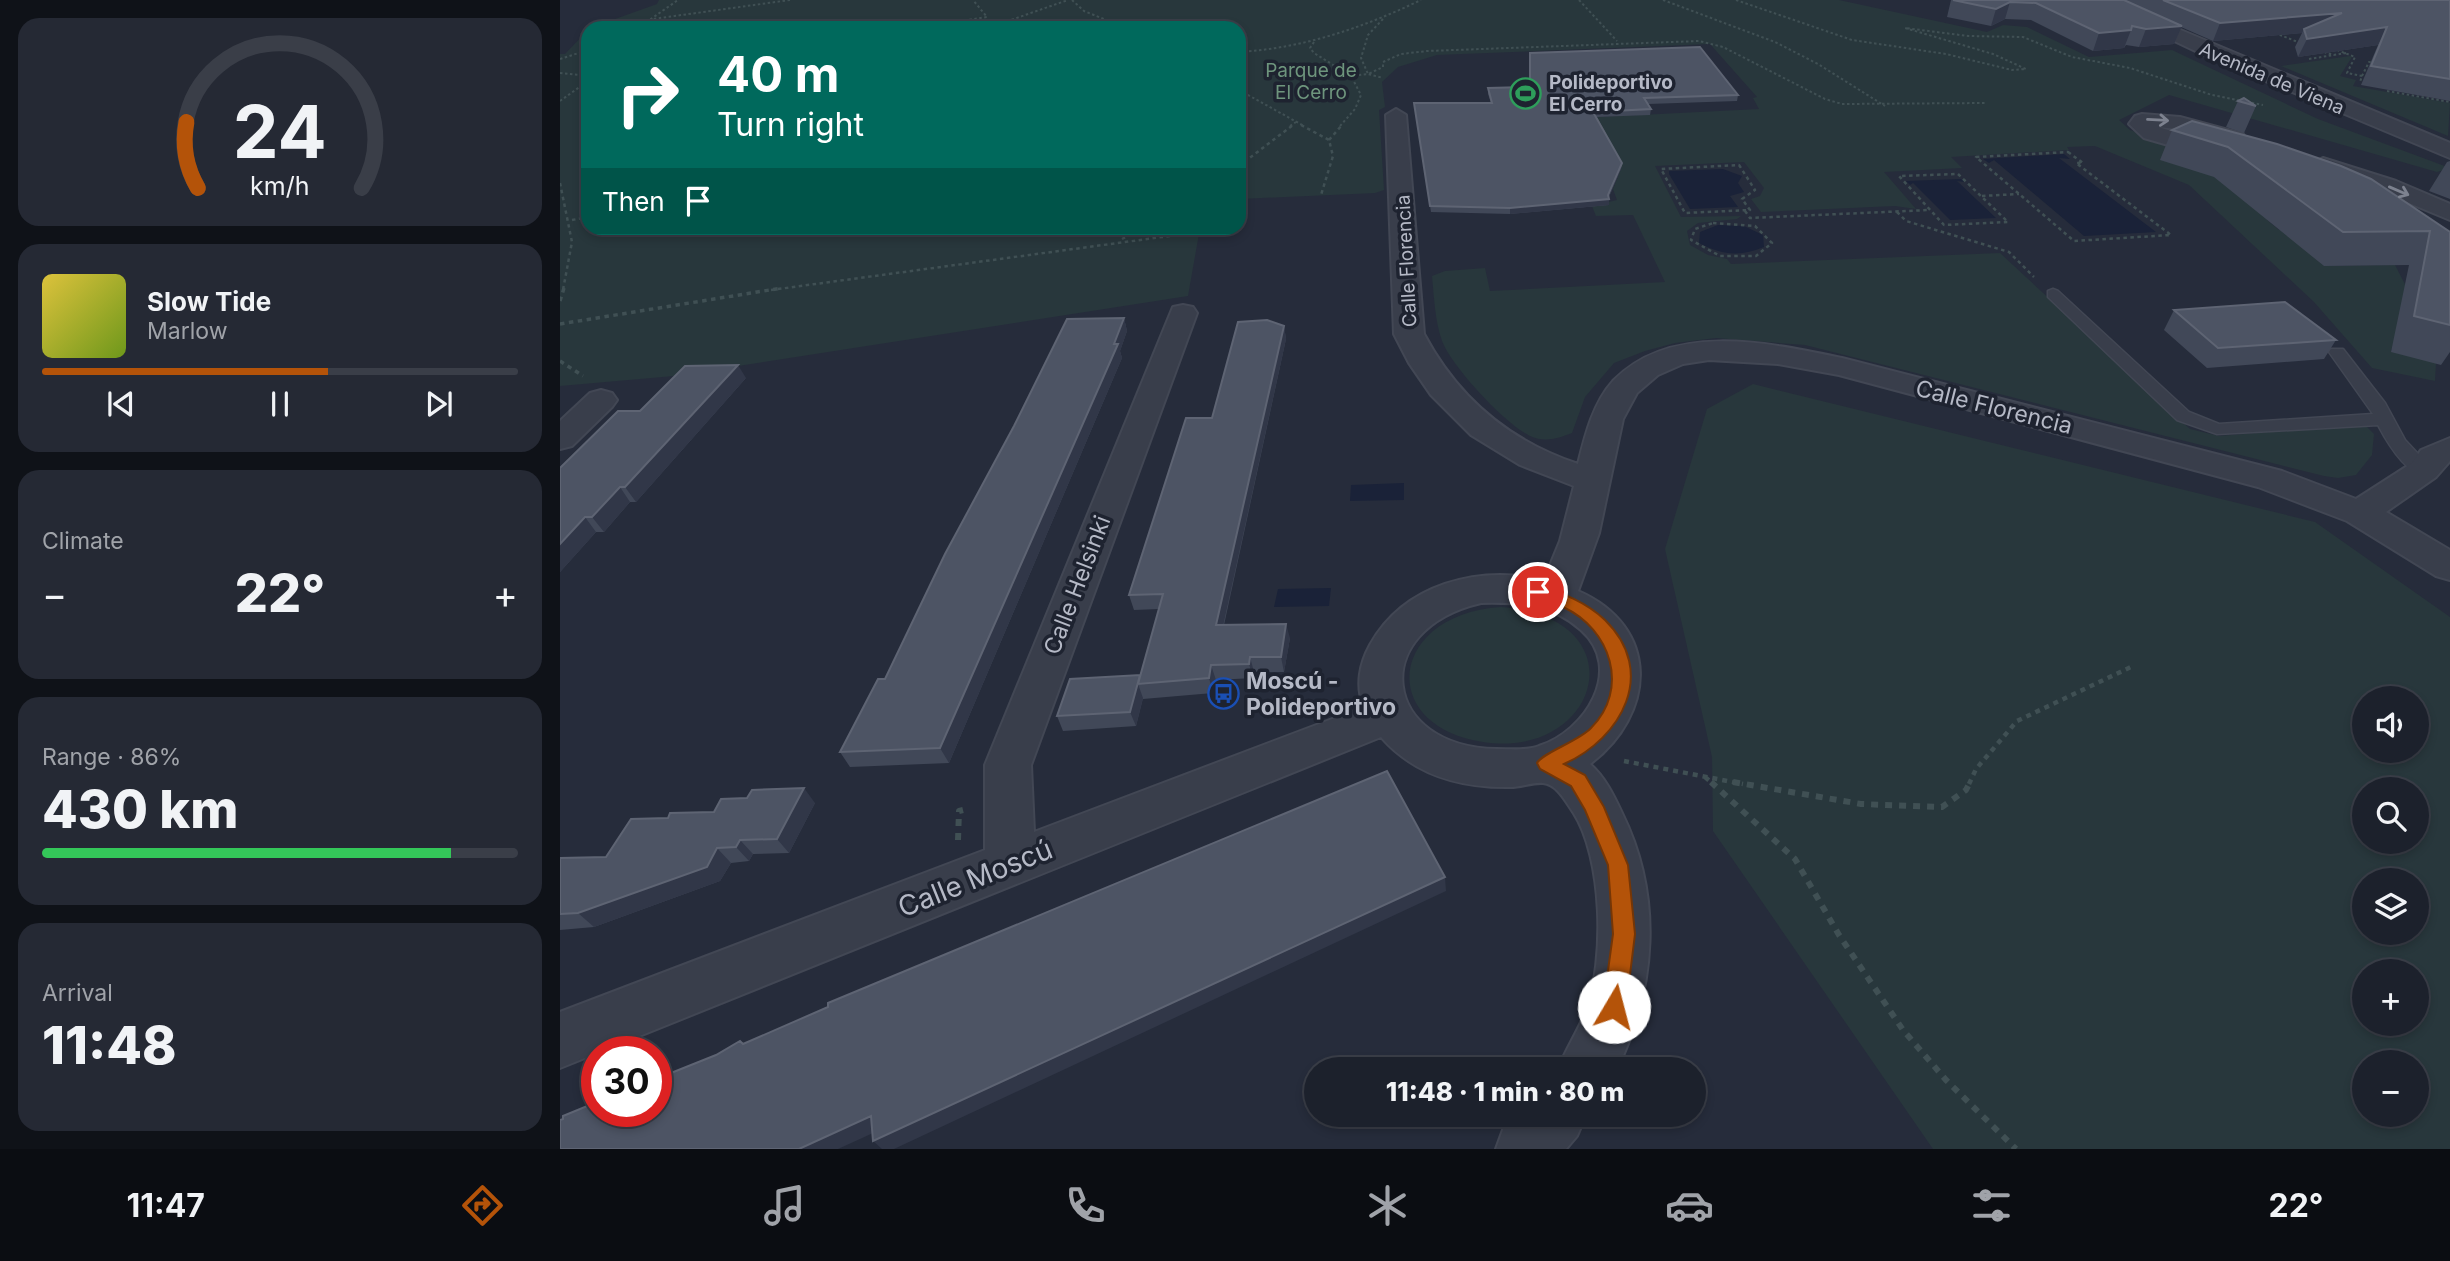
<!DOCTYPE html>
<meta charset="utf-8">
<style>
body{margin:0;font-family:Inter,sans-serif;background:#252934;color:#f1f3f6;height:100vh;display:flex;flex-direction:column;font-size:26px;white-space:nowrap}
*{box-sizing:border-box;margin:0}
p{font-size:23px;color:#a0a3a9}
.icon{flex:none;width:38px;height:38px;fill:none;stroke:currentColor;stroke-width:2;stroke-linecap:round;stroke-linejoin:round}
.map{position:relative;flex:1;overflow:hidden}
.details{display:flex;flex-direction:column;gap:18px;padding:18px;background:#0f1218;width:560px}
.details>*{flex:none}
.hud{position:absolute;left:21px;top:21px;width:665px;height:214px;border-radius:21px;box-shadow:0 4px 10px #0003,0 0 0 2px #3a3e48;background:#00695c;color:#fff;overflow:hidden}
.buttons{position:absolute;left:1792px;top:686px;display:grid;gap:14px}
.buttons a{display:grid;place-items:center;width:77px;height:77px;border-radius:50%;background:#1c212c;box-shadow:0 4px 10px #0003,0 0 0 2px #3a3e48;font-size:35px}
.speed{position:absolute;left:21px;top:1036px;display:flex;gap:14px;font-size:35px;font-weight:700;text-align:center}
.speed>*{display:grid;place-content:center;width:91px;height:91px;border-radius:50%;background:#1c212c;box-shadow:0 4px 10px #0003,0 0 0 2px #3a3e48;line-height:1}
.speed .limit{border:10px solid #d22;background:#fff;color:#111}
.pin{position:absolute;display:grid;place-items:center;width:60px;height:60px;color:#fff;margin:-30px;border:4px solid #fff;border-radius:50%;box-shadow:0 2px 7px #0007}
.me{position:absolute;width:77px;margin:-38px;rotate:8deg;stroke-linejoin:round;filter:drop-shadow(0 0 5px #0008)}
.turn{display:flex;align-items:center;gap:24px;height:147px;padding:0 21px;font-size:32px}
.turn .icon{width:91px;height:91px;stroke-width:2.5}
.turn b{display:block;font-size:49px;line-height:60px}
.then{display:flex;align-items:center;height:66px;padding:0 21px;background:#0003;gap:14px;font-size:26px}
.big{font-size:52px;font-weight:800;line-height:1.1}
.details .card{flex:1;display:flex;flex-direction:column;justify-content:center;gap:10px;min-width:0;padding:0 24px;border-radius:21px;background:#252934}
.details .dial{align-items:center;gap:0}
.dial svg{height:182px;overflow:visible;fill:none;stroke:#3a3e48;stroke-width:7;stroke-linecap:round;text-anchor:middle}
.dial text{fill:#f1f3f6;stroke:none}
.song{display:flex;align-items:center;gap:21px}
.cover{width:84px;height:84px;border-radius:10px;background:linear-gradient(135deg,hsl(50 70% 55%),hsl(80 70% 35%))}
.played{height:7px;border-radius:4px;background:linear-gradient(90deg,#b45309 60%,#3a3e48 60%)}
.keys{display:flex;justify-content:space-around;direction:ltr}
.heat{display:flex;justify-content:space-between;align-items:center;font-size:38px;direction:ltr}
.charge{height:10px;border-radius:5px;background:linear-gradient(90deg,#34c759 86%,#3a3e48 0)}
.trip{position:absolute;left:744px;top:1057px;width:402px;height:70px;border-radius:35px;background:#1c212c;box-shadow:0 4px 10px #0003,0 0 0 2px #3a3e48;font-weight:800;line-height:70px;text-align:center}
.menu{display:flex;height:112px;justify-content:space-around;align-items:center;background:#0b0d12;color:#a0a3a9}
.menu .icon{width:49px;height:49px}
.menu .current{color:#b45309}
.menu b{font-size:32px;color:#f1f3f6}
main{display:flex;flex:1;min-height:0}
.map>svg:first-child{display:block}
.green{fill:#28373c;fill-rule:evenodd}
.water{fill:#1a2238}
.lines{fill:none;stroke-linecap:round;stroke-linejoin:round}
.service-casing{stroke:#424754;stroke-width:3}
.minor-casing{stroke:#424754;stroke-width:4}
.path-far4{stroke:#405054;stroke-width:2;stroke-dasharray:2.5 2.5;stroke-linecap:butt}
.path-far3{stroke:#405054;stroke-width:2.5;stroke-dasharray:3.5 3.5;stroke-linecap:butt}
.path-far2{stroke:#405054;stroke-width:3.5;stroke-dasharray:4.5 4.5;stroke-linecap:butt}
.path-far1{stroke:#405054;stroke-width:4.5;stroke-dasharray:5 5;stroke-linecap:butt}
.path{stroke:#405054;stroke-width:6;stroke-dasharray:7 7;stroke-linecap:butt}
.service{fill:#393e4b;fill-rule:evenodd}
.minor{fill:#393e4b;fill-rule:evenodd}
.wall{fill:#414858}
.shaded-wall{fill:#313748}
.building{fill:#4d5464;stroke:#5e6473;stroke-width:2}
.oneway{stroke:#7d828f}
.route{fill:#b45309;stroke:#753606;stroke-width:2}
.labels{text-anchor:middle;stroke-width:7;stroke-linejoin:round;paint-order:stroke}
.far-park-label{font-size:19px;fill:#6e957d;stroke:#1e2330}
.far-street-label{font-size:19px;fill:#b5b9c6;stroke:#1e2330}
.far-poi-label{font-size:19px;font-weight:bold;fill:#b5b9c6;stroke:#1e2330;text-anchor:start}
.street-label{font-size:23px;fill:#b5b9c6;stroke:#1e2330}
.poi-label{font-size:23px;font-weight:bold;fill:#b5b9c6;stroke:#1e2330;text-anchor:start}
.near-street-label{font-size:28px;fill:#b5b9c6;stroke:#1e2330}
</style>
<main>
<section class="details">
<div class="card dial"><svg viewBox="0 0 100 80">
<path d="M14 69A42 42 0 1 1 86 69"/>
<path d="M14 69A42 42 0 0 1 9 40" stroke="#b45309"/>
<text x="50" y="56" font-size="32" font-weight="700">24</text>
<text x="50" y="72" font-size="11">km/h</text>
</svg></div>
<div class="card">
<div class="song"><i class="cover"></i><div><b>Slow Tide</b><p>Marlow</p></div></div>
<div class="played"></div>
<div class="keys"><svg class="icon" aria-label="previous" viewBox="0 0 24 24"><path d="M18 5L8 12l10 7zM5 5v14"/></svg><svg class="icon" aria-label="pause" viewBox="0 0 24 24"><path d="M8 5v14M16 5v14"/></svg><svg class="icon" aria-label="next" viewBox="0 0 24 24"><path d="M6 5l10 7-10 7zM19 5v14"/></svg></div>
</div>
<div class="card"><p>Climate</p>
<div class="heat"><a>−</a><b class="big">22°</b><a>+</a></div>
</div>
<div class="card"><p>Range · 86%</p><b class="big">430 km</b><div class="charge"></div></div>
<div class="card"><p>Arrival</p><b class="big">11:48</b></div>
</section>
<div class="map">
<svg width="1890" height="1149" viewBox="0 0 1890 1149">
<rect width="100%" height="100%" fill="#262c3b"/>
<path class="green" d="M99,0h1180l148,32 16,-7 24,2 62,30 83,-7 146,69 132,49 -13,4 -268,-77 -50,25 11,10 45,15 98,51 -6,24 12,10h5l40,36 71,-1 14,27 -18,59 45,12 -1,18 -63,-13 -58,-66 -125,-117 -94,-39 -28,1 2,3 -118,7 11,11 -78,4 32,37 -21,-3 -134,6 -10,-13 9,-3 4,-8 -20,-26 -89,4 26,51 60,-1 -4,3 -39,4 -11,8 3,14 18,10 19,4 4,5 269,-11 190,176 29,7 145,-12 10,10 -2,21 -16,20 -18,3 -14,-2 -519,-131 -89,-7 -41,5 -30,8 -31,12 -29,34 -13,36c-13,5 -27,10 -42,3 -25,-12 -78,-69 -88,-95 -7,-20 -8,-44 -10,-65l13,-5 40,-3 5,23 175,-9 -32,-67 -37,1 -4,-10 25,-6 -4,-11 8,-20 -41,-51 179,-9 -6,-11 4,-1 -47,-53 -273,11 -39,12 -16,15 3,25 -6,3 5,80 -9,3 -136,6v-171h-649l67,-24z
M28,30v198h612l-12,68 -514,80 -114,10v-332h5z
M1790,56l2,1 -12,19 16,4 -3,6 97,17 -2,33 -167,-70z
M1193,384l562,138 135,95v532h-517l-220,-318 -1,-74 -47,-208 42,-140zM1804,698h53v53h-53zM1804,789h53v53h-53zM1804,880h53v53h-53zM1804,971h53v53h-53zM1857,1062v53h-53v-53z
M941,607c139,10 100,153 -18,135 -108,-17 -93,-128 18,-135z"/>
<path class="water" d="M1504,154l6,5 -11,-1 97,74 -72,4 -90,-76 -5,3 -6,-4z
M1163,169l19,7 -4,7 6,9 -14,4 8,11 -48,2 -21,-35v-3z
M1401,179l4,3 -8,-1 39,37 -46,2 -37,-37 -3,2 -4,-4z
M1158,225l26,1 19,9 1,12c-24,10 -42,8 -65,-4l1,-11z
M844,483v17l-54,1 1,-16z
M771,588l-2,18 -55,1 4,-18z"/>
<g class="lines">
<defs>
<path id="service" d="M1493,289l5,2 131,121 30,12 154,-10 -44,-62 2,-3h12l42,54 20,37 28,30 -9,6c-20,-5 -37,-34 -46,-51l-161,9 -40,-14 -129,-123v-6z"/>
<path id="minor" d="M1528,0h21l341,143v15l-244,-102z
M836,109l10,6 18,219c34,64 85,107 154,130 7,-28 15,-61 35,-83 58,-60 157,-38 229,-23l440,113 74,28 56,-36 9,-13 29,-12v23l-14,16 -50,35 64,38v30l-14,-4 -89,-55 -89,-34 -419,-112 -61,-11 -69,-4 -26,4 -25,11 -21,18 -14,26 -24,114 -21,58c83,36 78,123 12,173 15,13 24,32 32,49 41,83 34,175 -5,256h-59c8,-20 20,-38 28,-58 19,-51 17,-153 -13,-199 -7,-10 -16,-28 -30,-29 -10,-1 -22,4 -32,4 -50,1 -96,-11 -130,-50l-821,331v-56l425,-162v-85l188,-458 10,-2 10,2 4,6 -166,452 3,67 330,-125c-9,-21 -4,-44 6,-62 34,-61 108,-80 174,-65l16,-39 14,-55 -54,-21 -49,-30 -40,-40 -22,-32 -15,-29 -8,-219zM921,603c37,-1 71,1 100,27 44,39 4,102 -42,116 -13,5 -29,3 -42,3 -115,-1 -131,-119 -16,-146z
M1582,114l38,3 63,17 3,5 -11,6 -57,-16 -20,-2 67,20 3,5 -3,5 -8,2 -73,-21 -15,-14 6,-8z
M1763,158l73,23 54,23v16l-70,-29 -65,-21 -3,-5z
M41,390l11,3 5,7 -5,7 -40,39 -12,3v-28l30,-28z
M956,1115h70l-9,21 -11,13h-70l8,-22z"/>
</defs>
<use href="#service" class="service-casing"/>
<use href="#minor" class="minor-casing"/>
<path class="path-far4" d="M512,0l12,11 42,17
M1019,0l38,41
M1103,0l112,42 43,22 67,42
M1176,0l116,40 94,14 66,16 14,-1 -33,-15 -88,-26 63,8 55,1 49,20 58,11 82,27 51,10
M823,19l-15,16 -7,23 7,16 15,-7v-5l18,-8 26,-3 272,-10 24,6 102,52 17,5 144,-1
M78,28l40,-28
M95,28l-2,-9 137,-19
M355,28l72,-11 -14,-17
M428,28l80,-28
M1715,33l28,11
M754,42l-4,6 4,5 37,23 17,-2 15,4
M1777,50l18,7 -8,16 15,3 -2,6
M679,52c65,-4 123,-24 182,-52
M1764,52l10,3
M0,59l28,-9
M1749,59l37,-6
M0,73l28,3
M1802,76l7,-14 5,1
M679,90l65,36
M1827,91l63,11
M0,101l28,-20
M730,126l6,-4
M780,126l15,-17 6,-14 -10,-19"/>
<path class="path-far3" d="M741,125l28,15 4,16 -12,39
M769,140l13,-15
M1508,152l15,11h-7l95,72 -97,6 -98,-84z
M1179,165l16,25 -13,9 8,11 -65,3 -24,-44z
M679,166l54,-41
M1398,174l50,48 -64,3 -45,-49z
M0,183l12,59 -9,48
M1422,196l37,-2
M1185,211l5,7 179,-8
M1337,212l9,9 103,31 25,25
M12,220l16,-3
M1153,223l42,3 17,17 -16,13h-36l-29,-16 4,-11z
M562,239l21,-11
M211,290l428,-58"/>
<path class="path-far2" d="M0,301l4,-13
M0,324l222,-36
M0,361l23,15"/>
<path class="path-far1" d="M1064,761l119,23
M1145,777l8,7
M1409,784l7,-15 41,-48 116,-55"/>
<path class="path" d="M1151,782l84,77 44,76 64,95 43,50 70,69
M1173,782l128,22 81,3 24,-17 4,-8
M398,840l1,-29 4,-1"/>
<use href="#service" class="service"/>
<use href="#minor" class="minor"/>
</g>
<path class="wall" d="M1391,0h499v101l-89,-16 17,-40 -80,12 -3,-10 7,-14 -89,8 -32,-14 -7,17 -35,3 -13,-2 -2,3 -31,3 -62,-31 -26,-1 -14,7 -44,-9z
M928,88l250,7 -1,6 -89,3 3,5 -1,6 -53,2 25,46 -1,6 -12,28v8l-99,9 -79,-2 -17,-109h77l-3,-9z
M1678,101l18,5 -12,27 -18,-6z
M1632,121l258,111v120l-9,13 -50,-13 18,-87 -85,1 -110,-89 -54,-17 12,-30z
M1890,161v38l-21,-8 18,-29z
M1614,310l162,30 -12,19 -117,9 -43,-38z
M564,318l3,13 -7,20 2,7 -173,405 -99,4 -10,-15 45,-73z
M724,326l2,13 -62,286 66,13 -6,34h-30l-1,6 -37,2 -3,13 -70,6v-1l-7,28 -73,5 -6,-15 83,-41 19,-66 -25,1 -5,-15 83,-177z
M186,378l-110,124h-6l-26,30h-8l-36,40v-104z
M255,803l-26,50 -36,1 -4,7 -18,2 -11,18 -126,46 -34,3v-72l46,-1 62,-39z"/>
<path class="shaded-wall" d="M1450,2l-5,17 -14,7 5,-17z
M1782,13l-38,16 -2,4 -89,8 7,-18z
M1622,26l-8,18 -35,3 7,-18z
M1827,27l-9,18 -80,12 9,-18z
M1571,30l-7,18 -31,3 6,-18z
M1062,163l-1,6 -13,30h1v6l-99,9v-6l98,-13z
M564,318l3,13 -7,20 2,7 -173,405 -9,-15 174,-404z
M724,326l2,13 -66,301 -4,-15z
M178,365l8,13 -110,124 -11,-15z
M60,487l10,15 -26,30 -12,-15z
M25,517l11,15 -36,40v-28z
M726,624l4,14 -6,34 -3,-15z
M690,657l4,15 -1,6 -4,-14z
M651,665l5,15 -3,13 -4,-15z
M580,675l-2,9 5,14 -7,28 -6,-14z
M244,788l11,15 -26,50 -12,-14z
M180,840l13,14 -4,7 -13,-14z
M157,848l14,15 -11,18 -126,46 -16,-14z
M885,877l1,14 -552,258h-12l-9,-8z
M311,1116l13,12 -46,21h-39z"/>
<path class="building" d="M1393,0h171l58,26 -36,3 -14,-3 -1,4 -32,3 -63,-30 -26,-1 -14,7z
M1603,0h287v79l-79,-13 16,-39 -80,12 -3,-10 38,-16 -122,10z
M1140,47l38,48 -94,3 7,11 -58,3 29,51 -14,32 1,4 -99,9 -80,-2 -16,-103h78l-4,-15 42,-1v-34z
M1684,98l12,8 -18,-5z
M1632,121l85,23 64,22 30,13 79,53v93l-36,-9 16,-85 -87,1 -115,-85 -56,-17z
M1725,302l51,38 -118,8 -44,-38z
M564,318l-10,26h4l-178,404 -100,4 38,-73h7l60,-125 69,-128 53,-107z
M707,320l17,6 -68,299 70,-1 -5,33h-31l-1,7 -38,1 -2,13 -71,6 25,-90 -34,1 57,-177h26l26,-96z
M178,365l-113,122h-5l-28,30h-7l-25,27v-76l58,-57h22l45,-45z
M580,675l-10,37 -73,4 13,-37z
M827,771l58,106 -572,264 -2,-25 -72,33h-239v-29l3,-1v-3l34,-14v9h59v-32l60,-24 24,-14 3,3 85,-37v-4z
M244,788l-27,51 -37,1 -4,7 -19,1 -10,19 -129,46 -18,1v-56l46,-1 25,-38 37,-1 2,-5 44,-1 7,-13 26,-1 5,-8z"/>
<defs><path id="oneway-shaft" d="M-6 0H5M1.5-3L5.5 0L1.5 3" fill="none" stroke-width="1.6" stroke-linecap="round" stroke-linejoin="round" transform="scale(1.75)"/></defs>
<g class="oneway">
<use href="#oneway-shaft" transform="translate(1598 120) rotate(3)"/>
<use href="#oneway-shaft" transform="translate(1839 191) rotate(23)"/>
</g>
<path class="route" d="M978,586c25,7 48,16 67,34 53,52 17,118 -41,144l21,11 19,32 24,58 7,69 -9,73 -4,8 -8,4 -8,-4 -3,-8 10,-73 -5,-69 -23,-55 -14,-24 -31,-17 -3,-6c5,-10 42,-22 54,-35 39,-39 20,-99 -28,-121 -9,-5 -21,-8 -31,-11l-2,-4z"/>
<defs>
<symbol id="stadium-ring" viewBox="-11 -11 22 22"><circle r="9.5" fill="#1e2330" stroke="#2e9e5b" stroke-width="1.5"/><path d="M0-5a6.5 5 0 1 0 0 10a6.5 5 0 1 0 0-10ZM-3.5-1.8h7v3.6h-7Z" fill="#2e9e5b"/></symbol>
<symbol id="bus-ring" viewBox="-11 -11 22 22"><circle r="9.5" fill="#1e2330" stroke="#1a4fb4" stroke-width="1.5"/><path d="M-5-6H5V4H4V6H2V4H-2V6H-4V4H-5ZM-3.5-4V0h7V-4ZM-3.5 1.2v1.5H-2V1.2ZM2 1.2v1.5H3.5V1.2Z" fill="#1a4fb4"/></symbol>
</defs>
<g fill-rule="evenodd">
<use href="#stadium-ring" x="948" y="76" width="35" height="35"/>
<use href="#bus-ring" x="646" y="676" width="35" height="35"/>
</g>
<g class="labels">
<g class="far-park-label">
<text x="751" y="77">Parque de<tspan x="751" dy="22">El Cerro</tspan></text>
</g>
<g class="far-street-label">
<text transform="translate(1712 78) rotate(23)" y="7">Avenida de Viena</text>
<text transform="translate(846 261) rotate(-93)" y="7">Calle Florencia</text>
</g>
<g class="far-poi-label">
<text x="989" y="89">Polideportivo<tspan x="989" dy="22">El Cerro</tspan></text>
</g>
<g class="street-label">
<text transform="translate(1434 407) rotate(14)" y="8">Calle Florencia</text>
<text transform="translate(517 585) rotate(-69)" y="8">Calle Helsinki</text>
</g>
<g class="poi-label">
<text x="686" y="689">Moscú -<tspan x="686" dy="26">Polideportivo</tspan></text>
</g>
<g class="near-street-label">
<text transform="translate(415 878) rotate(-22)" y="10">Calle Moscú</text>
</g>
</g>
</svg>
<div class="buttons">
<a><svg class="icon" aria-label="sound" viewBox="0 0 24 24"><path d="M4 9h4l5-4v14l-5-4H4zM17 9q2 3 0 6"/></svg></a>
<a><svg class="icon" aria-label="search" viewBox="0 0 24 24"><circle cx="10" cy="10" r="6"/><path d="M15 15l6 6"/></svg></a>
<a><svg class="icon" aria-label="layers" viewBox="0 0 24 24"><path d="M12 4l9 5-9 5-9-5zM3 14l9 5 9-5"/></svg></a>
<a>+</a>
<a>−</a>
</div>
<div class="speed"><div class="limit">30</div></div>
<div class="pin" style="left:978px;top:592px;background:#d93025"><svg class="icon" aria-label="arrive" viewBox="0 0 24 24"><path d="M6 21V4h12l-3 4 3 4H6"/></svg></div>
<svg class="me" style="left:1054px;top:1007px" viewBox="-20 -20 40 40"><circle r="19" fill="#fff"/><path d="M0-13L10 11 0 6-10 11z" fill="#b45309"/></svg>
<div class="trip">11:48 · 1 min · 80 m</div>
<div class="hud">
<div class="turn"><svg class="icon" aria-label="right" viewBox="0 0 24 24"><path d="M7 20v-9h11M14 6l5 5-5 5"/></svg><div><b>40 m</b>Turn right</div></div>
<div class="then">Then<svg class="icon" aria-label="arrive" viewBox="0 0 24 24"><path d="M6 21V4h12l-3 4 3 4H6"/></svg></div>
</div>
</div>
</main>
<nav class="menu">
<b>11:47</b>
<svg class="icon current" aria-label="directions" viewBox="0 0 24 24"><path d="M12 3l9 9-9 9-9-9zM9 14v-3h6M13 9l2 2-2 2"/></svg>
<svg class="icon" aria-label="music" viewBox="0 0 24 24"><path d="M9 18V5l10-2v13"/><circle cx="6" cy="18" r="3"/><circle cx="16" cy="16" r="3"/></svg>
<svg class="icon" aria-label="phone" viewBox="0 0 24 24"><path d="M5 4h4l2 5-3 2q2 4 5 5l2-3 5 2v4C11 20 4 13 5 4z"/></svg>
<svg class="icon" aria-label="climate" viewBox="0 0 24 24"><path d="M12 3v18M4 7l16 10M4 17L20 7"/></svg>
<svg class="icon" aria-label="car" viewBox="0 0 24 24"><path d="M5 17H2v-5l4-1 3-4h7l3 4 3 1v5h-3M9 17h6M6 11h13"/><circle cx="7" cy="17" r="2"/><circle cx="17" cy="17" r="2"/></svg>
<svg class="icon" aria-label="filters" viewBox="0 0 24 24"><path d="M4 7h16M4 17h16"/><circle cx="9" cy="7" r="2"/><circle cx="15" cy="17" r="2"/></svg>
<b>22°</b>
</nav>
